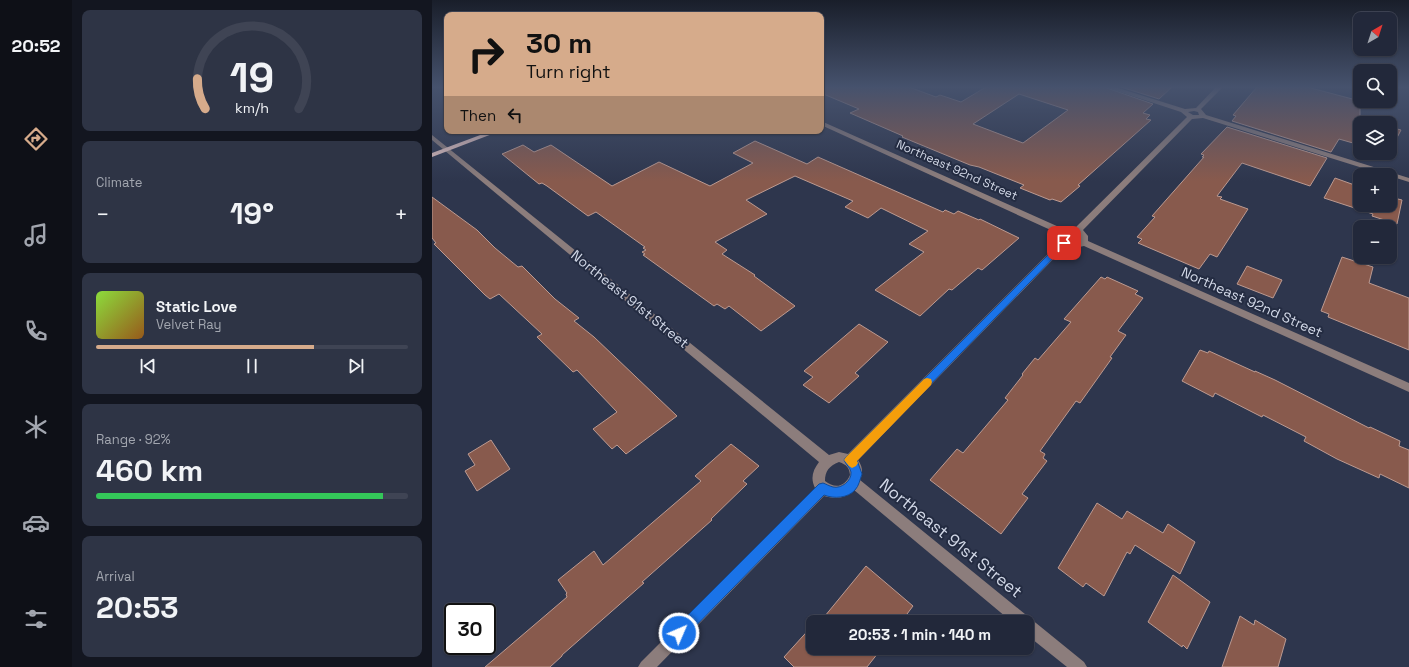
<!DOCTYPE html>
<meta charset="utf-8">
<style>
body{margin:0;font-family:"Space Grotesk",sans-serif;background:#2e3445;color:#f1f3f6;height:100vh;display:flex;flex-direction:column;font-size:15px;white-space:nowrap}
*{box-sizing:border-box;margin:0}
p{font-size:13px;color:#a2a6af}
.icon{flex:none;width:22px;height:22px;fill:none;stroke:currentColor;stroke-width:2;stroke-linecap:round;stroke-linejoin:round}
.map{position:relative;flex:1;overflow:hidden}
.panel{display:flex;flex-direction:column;gap:10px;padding:10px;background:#131620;width:360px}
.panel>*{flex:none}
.top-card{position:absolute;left:12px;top:12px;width:380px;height:122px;border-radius:8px;box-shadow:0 1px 3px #0004,0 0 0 1px #3f4454;background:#d6ab8b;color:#111;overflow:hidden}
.needle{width:26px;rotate:39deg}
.tools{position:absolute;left:921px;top:12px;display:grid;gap:8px}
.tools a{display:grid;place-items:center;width:44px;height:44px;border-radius:8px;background:#22283a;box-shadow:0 1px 3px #0004,0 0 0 1px #3f4454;font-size:20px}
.speed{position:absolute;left:12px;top:603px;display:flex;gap:8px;font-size:20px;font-weight:700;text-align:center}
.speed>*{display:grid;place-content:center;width:52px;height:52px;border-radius:50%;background:#22283a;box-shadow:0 1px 3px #0004,0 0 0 1px #3f4454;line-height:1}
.speed .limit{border:2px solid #111;border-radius:6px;background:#fff;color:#111}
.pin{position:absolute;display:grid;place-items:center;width:34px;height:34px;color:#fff;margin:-17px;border-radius:8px;box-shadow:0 2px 6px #0006}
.me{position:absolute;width:44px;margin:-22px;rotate:45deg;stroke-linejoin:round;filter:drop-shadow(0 0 3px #0008)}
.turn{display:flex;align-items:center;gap:14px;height:84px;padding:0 16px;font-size:18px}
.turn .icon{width:52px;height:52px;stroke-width:2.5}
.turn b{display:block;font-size:28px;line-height:34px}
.then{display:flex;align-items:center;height:38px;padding:0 16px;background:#0003;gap:8px;font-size:15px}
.big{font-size:30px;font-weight:700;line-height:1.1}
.panel .widget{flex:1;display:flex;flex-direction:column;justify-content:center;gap:6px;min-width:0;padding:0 14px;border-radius:8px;background:#2e3445}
.panel .dial{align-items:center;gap:0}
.dial svg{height:104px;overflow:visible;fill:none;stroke:#3f4454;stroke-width:7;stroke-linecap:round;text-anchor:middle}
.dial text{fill:#f1f3f6;stroke:none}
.song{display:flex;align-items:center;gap:12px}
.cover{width:48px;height:48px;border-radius:6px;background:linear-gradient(135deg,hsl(90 70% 55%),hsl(30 70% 35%))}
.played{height:4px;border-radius:2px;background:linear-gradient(90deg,#d6ab8b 70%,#3f4454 70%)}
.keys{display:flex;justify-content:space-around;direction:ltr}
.heat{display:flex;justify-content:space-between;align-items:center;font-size:22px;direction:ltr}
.charge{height:6px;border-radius:3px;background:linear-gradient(90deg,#34c759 92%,#3f4454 0)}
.trip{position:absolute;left:374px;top:615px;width:228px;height:40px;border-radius:8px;background:#22283a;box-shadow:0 1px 3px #0004,0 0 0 1px #3f4454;font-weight:700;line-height:40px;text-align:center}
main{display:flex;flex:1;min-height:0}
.tabs{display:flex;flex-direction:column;width:72px;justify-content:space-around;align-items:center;background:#0e1017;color:#a2a6af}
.tabs .icon{width:28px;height:28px}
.tabs .on{color:#d6ab8b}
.tabs b{font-size:18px;color:#f1f3f6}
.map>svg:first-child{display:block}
.building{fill:#885a4d;stroke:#bc9a91;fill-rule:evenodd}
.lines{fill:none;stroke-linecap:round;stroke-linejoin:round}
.minor{fill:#8c7d7c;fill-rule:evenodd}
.major{fill:#e2c2c0;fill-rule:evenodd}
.route{fill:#1a73e8;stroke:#114b97}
.slow{fill:#f59e0b}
.labels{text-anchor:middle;stroke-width:4;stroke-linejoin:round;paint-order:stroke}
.far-street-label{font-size:12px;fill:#d2d8e7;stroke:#242c42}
.street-label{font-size:14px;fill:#d2d8e7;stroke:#242c42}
.near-street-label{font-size:17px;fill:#d2d8e7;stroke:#242c42}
</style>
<main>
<nav class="tabs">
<b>20:52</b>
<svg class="icon on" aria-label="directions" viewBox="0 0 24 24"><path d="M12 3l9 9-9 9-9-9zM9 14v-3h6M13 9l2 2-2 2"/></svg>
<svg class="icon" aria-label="music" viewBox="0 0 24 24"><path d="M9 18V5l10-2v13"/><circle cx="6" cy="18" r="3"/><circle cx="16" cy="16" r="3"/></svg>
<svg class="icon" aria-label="phone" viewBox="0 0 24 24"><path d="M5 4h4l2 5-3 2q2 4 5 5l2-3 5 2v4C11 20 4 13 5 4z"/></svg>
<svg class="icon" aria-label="climate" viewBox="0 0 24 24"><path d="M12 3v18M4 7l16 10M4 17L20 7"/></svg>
<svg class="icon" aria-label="car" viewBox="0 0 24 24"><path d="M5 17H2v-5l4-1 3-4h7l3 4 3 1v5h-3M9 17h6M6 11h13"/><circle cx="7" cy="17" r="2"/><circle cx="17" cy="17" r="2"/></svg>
<svg class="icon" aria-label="filters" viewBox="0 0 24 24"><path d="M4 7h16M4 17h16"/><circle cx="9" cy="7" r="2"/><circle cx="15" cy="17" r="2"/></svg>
</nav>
<section class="panel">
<div class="widget dial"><svg viewBox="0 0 100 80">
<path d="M14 69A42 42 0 1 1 86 69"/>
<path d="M14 69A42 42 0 0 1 8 46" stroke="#d6ab8b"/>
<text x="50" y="56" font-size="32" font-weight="700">19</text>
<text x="50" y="72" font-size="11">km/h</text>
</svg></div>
<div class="widget"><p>Climate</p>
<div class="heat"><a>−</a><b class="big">19°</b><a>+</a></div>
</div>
<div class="widget">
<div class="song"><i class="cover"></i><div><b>Static Love</b><p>Velvet Ray</p></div></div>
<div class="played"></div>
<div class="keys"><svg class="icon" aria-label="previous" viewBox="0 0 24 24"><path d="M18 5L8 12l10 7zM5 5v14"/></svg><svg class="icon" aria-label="pause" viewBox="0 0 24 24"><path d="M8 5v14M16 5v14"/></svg><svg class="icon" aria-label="next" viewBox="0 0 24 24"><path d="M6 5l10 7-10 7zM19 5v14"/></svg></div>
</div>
<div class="widget"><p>Range · 92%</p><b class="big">460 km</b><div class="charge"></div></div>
<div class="widget"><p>Arrival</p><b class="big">20:53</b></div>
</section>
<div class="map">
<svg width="977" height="667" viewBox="0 0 977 667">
<rect width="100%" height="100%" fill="#2e364d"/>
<path class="building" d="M389,87h88l27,10 4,-2 21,7 25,-15h118l49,17 -10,9 7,2 -4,4 5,1 -73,65 2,1 -19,16 -9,-3 -2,1 -30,-12 4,-3 -45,-18 -9,-2 -68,-28 1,-1 -53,-23 9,-4 -38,-16zM587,94l49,16 -45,33 -50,-19z
M689,87h51l-13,12z
M825,87h50l53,14v44l-21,-6 -8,13 -99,-31 4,-5 -3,-1z
M795,127l100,31 -17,28 -68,-23 -25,33 5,1 -2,2 28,10 -31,48 -7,-3 -11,15 -61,-26 4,-4 -5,-2 18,-20 -3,-1 52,-59h-2l2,-2 -3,-1z
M958,127l11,3 -11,21z
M323,141l52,23 11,-7 125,55 2,-2 9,4 4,-3 21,9 1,-1 39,19 -37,32 -4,-2 -26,22 -3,-1 -29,27 -45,-26 49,-38 -15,-8 19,-13 -47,-23 -13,10 -23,-11 8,-6 -58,-25 -49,24 21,14 -52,28 12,8 -5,4 33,21 -1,1 41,30 -34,25 -32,-25 -4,3 -8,-5 -3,2 -71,-51 2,-1 -3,-2 4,-2 -3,-2 2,-1 -49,-35 -8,4 -41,-30 -5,-3 -3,1 -37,-30 21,-9 11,7 17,-7 61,41 47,-24 51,24 43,-23 -20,-10z
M903,178l25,9v18h30v-8l12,3 -5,24 -25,-8 1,-2 -49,-16z
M0,197l45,33 18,18 23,19 4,-1 33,33 24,19 -5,3 20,16 83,79 -51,38 -9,-9 -5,4 -19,-20 24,-17 -40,-42 -4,2 -36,-35 5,-3 -43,-40 -9,5 -5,-4 -51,-51 2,-1 -4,-5z
M910,257l31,10 -4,16 40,15v52l-81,-33 1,-3 -8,-3z
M815,266l35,14 -9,18 -36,-14z
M669,277l4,2 2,-2 31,14 -3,3 8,4 -25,33 8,4 -16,22 2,1 -32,45 -4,-2 -36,50 5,3 -2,4 4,3 -25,33 6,4 -27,36 -71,-54 27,-31 6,4 45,-53 -3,-2 18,-23 -1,-1 13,-16 3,2 33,-38 -7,-3z
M427,324l29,18 -33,31 4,3 -30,27 -26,-18 10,-8 -9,-6z
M768,350l8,3 1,-2 46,21v-1l20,9 94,48 1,-1 30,14 -1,5 10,4v38l-29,-14 -1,4 -42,-19 -33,-18 2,-4 -43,-22 -1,2 -47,-24 -2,4 -31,-16z
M59,440l19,29 -33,22 -12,-20 10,-6 -7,-11z
M299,444l28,22 -16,15 4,3 -36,35 1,1 -70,62 2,1 -82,72v1l-12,11h-65l82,-70 -1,-3 1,-1 -9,-13 36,-29 9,14 98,-84 -6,-5z
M665,503l25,16 5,-8 36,22 5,-9 27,18 -15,32 -45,-29 -5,9 -3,-2 -23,44 -18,-13 -3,4 -25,-19z
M434,566l47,40 -12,16h-81z
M741,575l37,27 -23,47 -4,-4 -1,2 -34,-25z
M808,616l14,9 1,-5 31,19 -8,28h-56z
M381,625v23h69l-15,19h-73l-10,-10z"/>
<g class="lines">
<path class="minor" d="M673,87h10l70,22 11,-1 20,-21h7l-22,22 5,6 203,63v4l-19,-6v-1h-5l-182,-57 -11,1 -109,111 5,6v5l321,142v9l-325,-146 -10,2 -9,-1 -207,213c5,7 5,13 2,20l224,182 3,5h-20l-40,-32v-13h-15l-158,-132c-8,9 -20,9 -30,6l-167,171h-19l3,-5 174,-174c-5,-10 -2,-18 4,-26l-387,-322v-5l397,320 10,-3 9,2 210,-210 -5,-7 2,-5 -234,-107v-4l238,106 9,-1 8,1 111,-110 -6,-5zM762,111l4,1 1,3h-6l-5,-3zM632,231l8,1 8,5v3c-7,5 -14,2 -19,-3zM407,462c8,3 10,5 11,13 -5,12 -15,14 -25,6 0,-10 4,-15 14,-19z"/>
<path class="major" d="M59,131h9l-68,26v-4z"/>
</g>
<linearGradient id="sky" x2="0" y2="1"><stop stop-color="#191e2a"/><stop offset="0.48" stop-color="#46526d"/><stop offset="1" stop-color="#46526d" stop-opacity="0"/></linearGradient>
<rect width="977" height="181" fill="url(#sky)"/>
<path class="route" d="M632,241l2,1v3l-209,215 5,14c-2,5 -3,12 -7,16 -7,8 -21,9 -31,5l-140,143 -5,2 -5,-2 -2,-5 2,-4 145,-145 4,-1c3,1 6,3 10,4 8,2 19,-6 18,-15 -1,-5 -5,-7 -7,-12l2,-3 215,-215z"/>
<path class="slow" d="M495,378l4,1 1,3 -1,3 -74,76 1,2 -2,3 -4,2 -3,-2 -5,-6 2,-3 78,-78z"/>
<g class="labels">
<g class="far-street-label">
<text transform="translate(525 170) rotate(24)" y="4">Northeast 92nd Street</text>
</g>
<g class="street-label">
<text transform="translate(198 299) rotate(39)" y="5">Northeast 91st Street</text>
<text transform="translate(820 302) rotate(24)" y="5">Northeast 92nd Street</text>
</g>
<g class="near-street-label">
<text transform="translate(519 538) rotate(39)" y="6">Northeast 91st Street</text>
</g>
</g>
</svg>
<div class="tools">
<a><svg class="needle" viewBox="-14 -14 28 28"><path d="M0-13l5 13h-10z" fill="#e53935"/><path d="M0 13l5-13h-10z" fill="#a2a6af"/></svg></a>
<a><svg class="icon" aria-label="search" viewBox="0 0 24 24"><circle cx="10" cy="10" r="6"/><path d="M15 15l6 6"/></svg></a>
<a><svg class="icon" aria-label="layers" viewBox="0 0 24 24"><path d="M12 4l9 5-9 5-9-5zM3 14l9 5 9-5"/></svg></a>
<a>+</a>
<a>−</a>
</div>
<div class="speed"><div class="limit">30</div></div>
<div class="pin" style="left:632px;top:243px;background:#d93025"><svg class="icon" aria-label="arrive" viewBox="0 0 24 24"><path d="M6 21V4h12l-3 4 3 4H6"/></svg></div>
<svg class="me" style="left:247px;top:633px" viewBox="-20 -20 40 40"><circle r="17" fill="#1a73e8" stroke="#fff" stroke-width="3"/><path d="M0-11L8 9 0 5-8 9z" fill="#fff"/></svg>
<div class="trip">20:53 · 1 min · 140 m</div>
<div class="top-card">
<div class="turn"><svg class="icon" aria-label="right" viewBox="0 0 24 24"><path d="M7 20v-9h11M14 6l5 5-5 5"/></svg><div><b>30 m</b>Turn right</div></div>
<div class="then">Then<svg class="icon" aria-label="left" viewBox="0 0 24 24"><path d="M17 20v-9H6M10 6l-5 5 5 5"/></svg></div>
</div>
</div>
</main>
